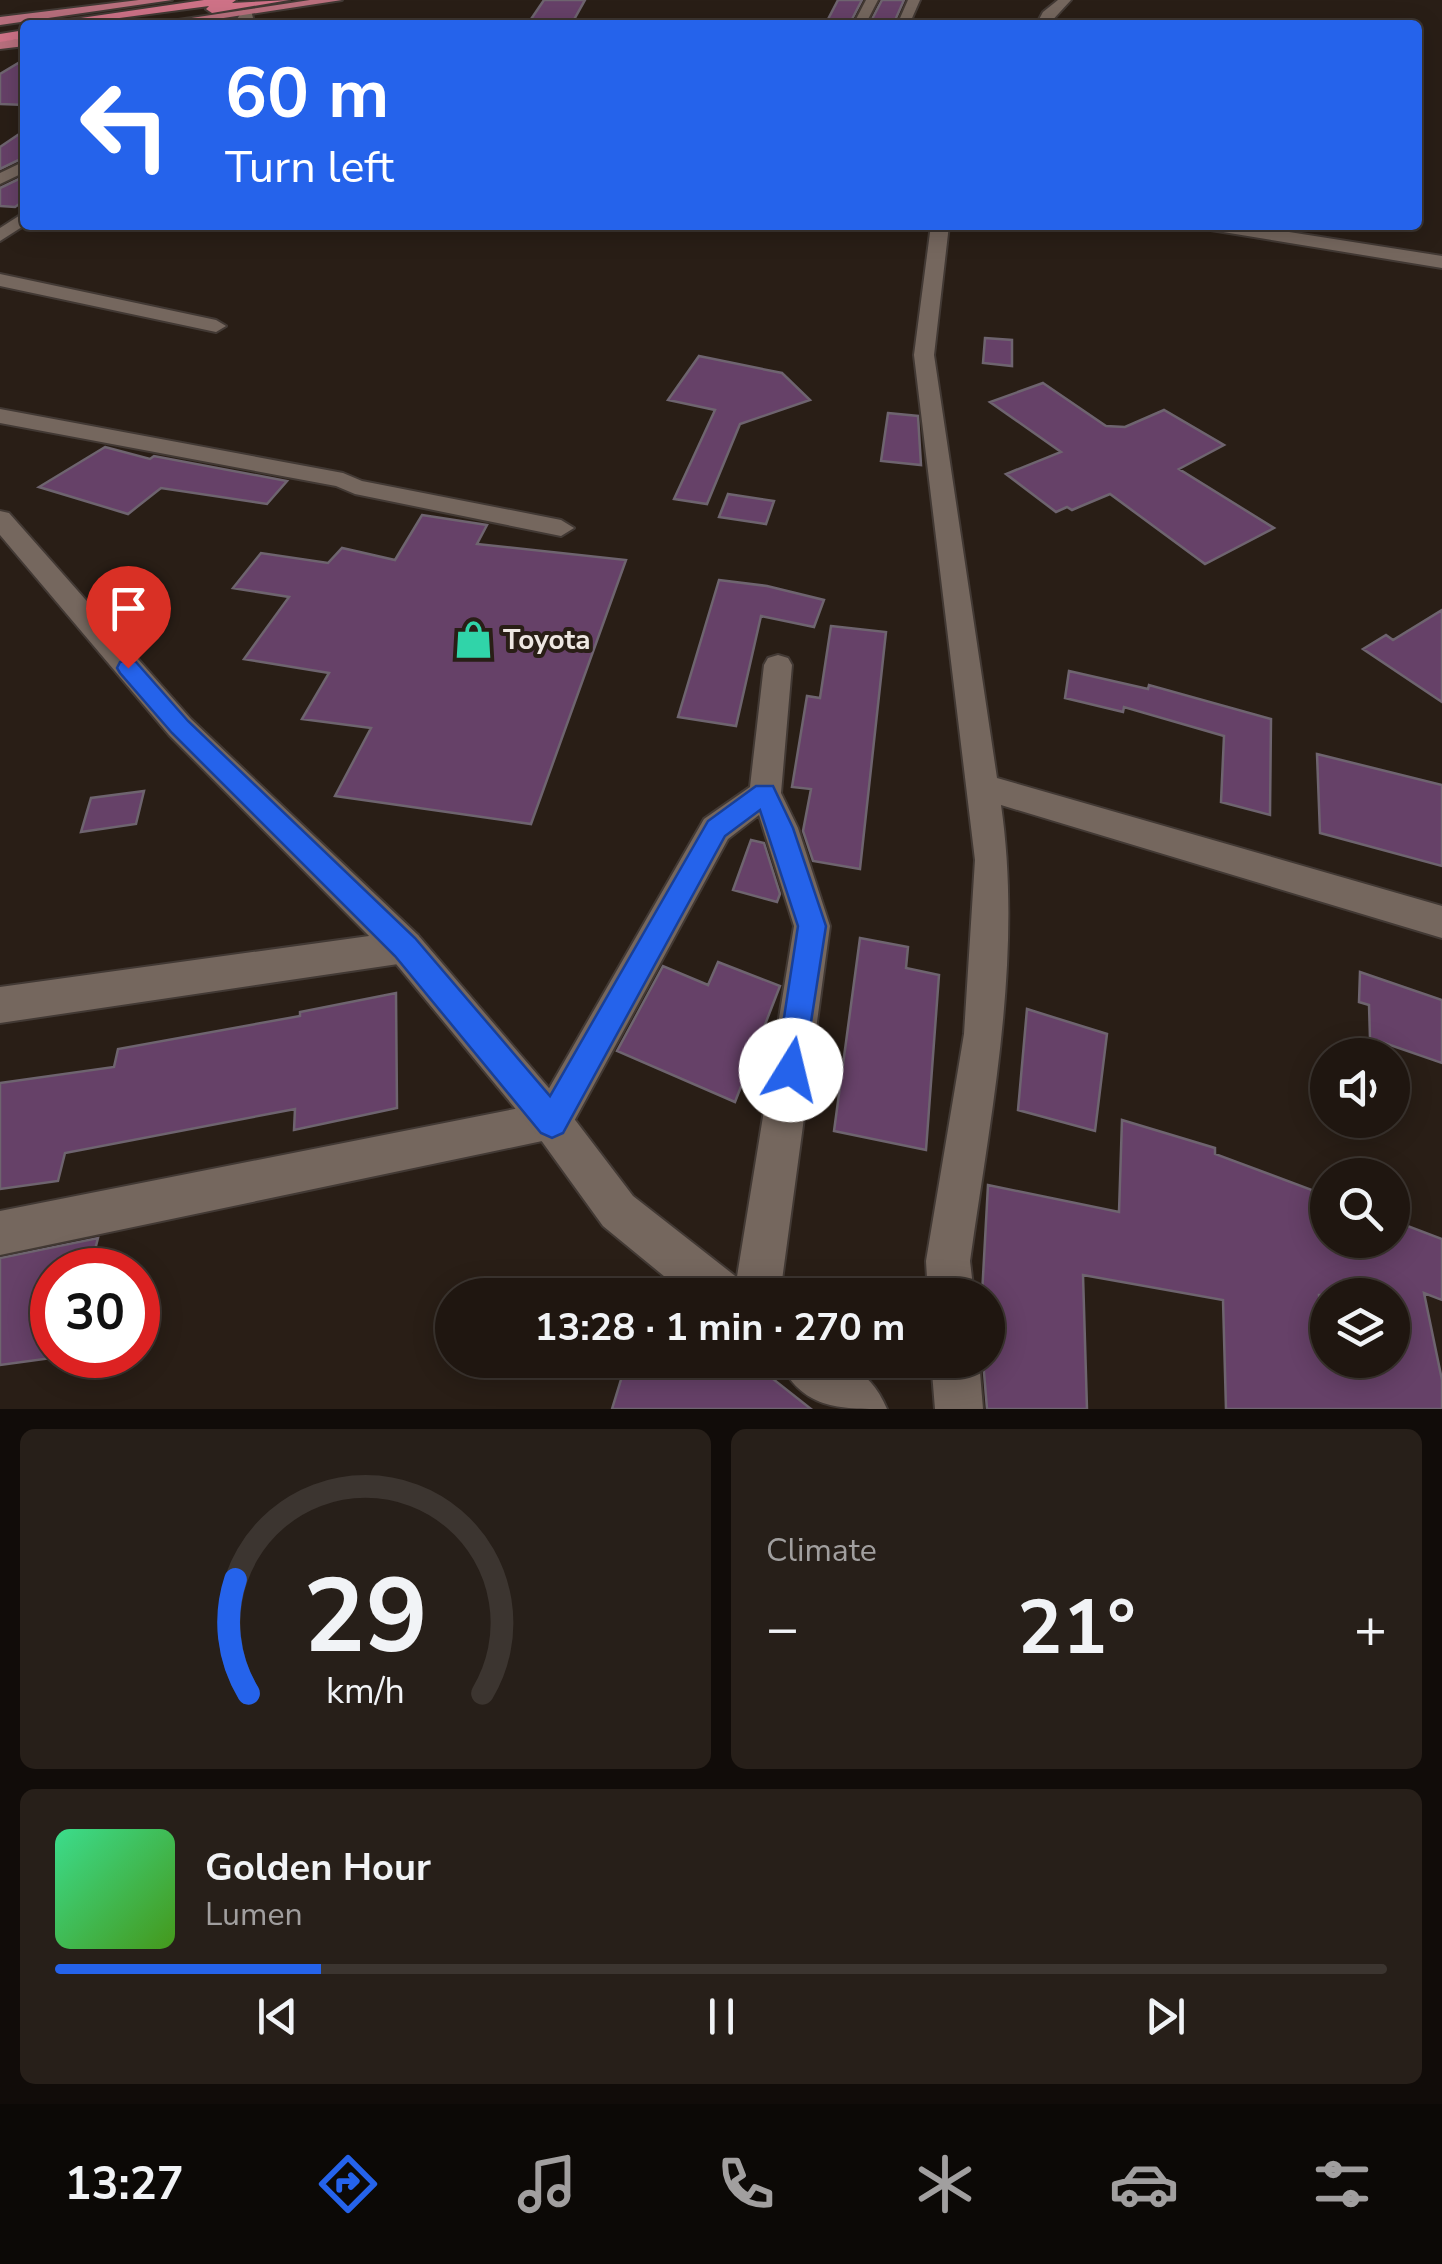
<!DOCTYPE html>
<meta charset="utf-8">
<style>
body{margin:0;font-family:"Nunito Sans",sans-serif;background:#271f19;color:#f1f3f6;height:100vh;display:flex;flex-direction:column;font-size:38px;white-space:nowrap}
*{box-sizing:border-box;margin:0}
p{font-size:32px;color:#a19f9f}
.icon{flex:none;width:55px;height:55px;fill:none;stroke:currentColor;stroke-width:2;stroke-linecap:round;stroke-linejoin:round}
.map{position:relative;height:1409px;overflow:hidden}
.details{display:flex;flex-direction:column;gap:20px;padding:20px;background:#110c09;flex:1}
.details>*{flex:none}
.guide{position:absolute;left:20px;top:20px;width:1402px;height:210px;border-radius:10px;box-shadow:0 5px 25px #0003,0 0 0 2px #3c3530;background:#2563eb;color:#fff;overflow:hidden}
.controls{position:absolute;left:1310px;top:1038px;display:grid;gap:20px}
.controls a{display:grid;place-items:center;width:100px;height:100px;border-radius:50%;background:#1f1610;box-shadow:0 5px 25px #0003,0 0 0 2px #3c3530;font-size:50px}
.speed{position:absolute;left:30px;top:1248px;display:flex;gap:20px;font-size:50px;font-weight:700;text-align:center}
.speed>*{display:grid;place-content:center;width:130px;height:130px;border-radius:50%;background:#1f1610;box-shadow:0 5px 25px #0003,0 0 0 2px #3c3530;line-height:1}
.speed .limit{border:15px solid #d22;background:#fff;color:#111}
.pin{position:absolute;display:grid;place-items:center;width:85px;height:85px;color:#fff;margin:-102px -42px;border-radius:50% 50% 50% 0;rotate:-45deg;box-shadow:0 0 10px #0007}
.pin .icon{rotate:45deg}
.me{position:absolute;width:110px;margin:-55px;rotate:9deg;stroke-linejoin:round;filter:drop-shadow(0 0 8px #0008)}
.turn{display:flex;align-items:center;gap:35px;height:210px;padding:0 40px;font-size:45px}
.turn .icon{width:130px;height:130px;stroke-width:2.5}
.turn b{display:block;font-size:70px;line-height:85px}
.big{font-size:75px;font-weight:700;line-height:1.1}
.details .widget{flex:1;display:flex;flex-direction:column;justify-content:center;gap:15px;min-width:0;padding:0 35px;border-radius:15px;background:#271f19}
.details .dial{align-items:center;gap:0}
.dial svg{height:260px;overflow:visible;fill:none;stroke:#3c3530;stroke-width:7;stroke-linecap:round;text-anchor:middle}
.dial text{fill:#f1f3f6;stroke:none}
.song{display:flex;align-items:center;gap:30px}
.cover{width:120px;height:120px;border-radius:15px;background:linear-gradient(135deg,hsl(150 70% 55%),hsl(100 70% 35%))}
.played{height:10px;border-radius:5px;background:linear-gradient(90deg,#2563eb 20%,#3c3530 20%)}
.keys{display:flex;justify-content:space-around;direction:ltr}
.heat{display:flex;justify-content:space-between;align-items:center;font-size:55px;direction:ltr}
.details .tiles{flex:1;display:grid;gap:20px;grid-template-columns:1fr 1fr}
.widget:last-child{grid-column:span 2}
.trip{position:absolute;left:435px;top:1278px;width:570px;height:100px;border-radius:50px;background:#1f1610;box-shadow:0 5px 25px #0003,0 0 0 2px #3c3530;font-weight:700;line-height:100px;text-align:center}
.dock{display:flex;height:160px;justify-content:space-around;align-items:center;background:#0c0906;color:#a19f9f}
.dock .icon{width:70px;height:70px}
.dock .on{color:#2563eb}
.dock b{font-size:45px;color:#f1f3f6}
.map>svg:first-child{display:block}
.building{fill:#664168;stroke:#6e646f;stroke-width:2.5;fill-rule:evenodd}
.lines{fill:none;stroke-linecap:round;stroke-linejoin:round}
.minor-casing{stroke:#423934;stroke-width:4}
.tertiary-casing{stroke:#423934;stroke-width:4}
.primary-casing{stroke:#423934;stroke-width:4}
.trunk-casing{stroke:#423934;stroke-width:4}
.minor{fill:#75675e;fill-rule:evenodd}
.tertiary{fill:#75675e;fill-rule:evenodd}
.primary{fill:#b86f7d;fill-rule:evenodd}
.trunk{fill:#ce7287;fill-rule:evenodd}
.route{fill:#2563eb;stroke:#184099;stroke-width:2.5}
.labels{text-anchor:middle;stroke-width:8;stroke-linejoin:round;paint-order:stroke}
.poi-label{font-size:28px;font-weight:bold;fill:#eee7e2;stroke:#291e16;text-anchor:start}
</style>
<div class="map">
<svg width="1442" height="1409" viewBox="0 0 1442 1409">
<rect width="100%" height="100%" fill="#291e16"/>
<path class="building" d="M544,0h41l-14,25h-44z
M838,0h24l-13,25h-24z
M882,0h22l-11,25h-24z
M25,59v46l-25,-1v-30z
M25,130v27l-25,12v-22z
M25,176v24l-10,7 -15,-1v-18z
M985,338l27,2v26l-29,-3z
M699,356l83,17 28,27 -70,24 -33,80 -33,-5 41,-89 -47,-10z
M1043,383l63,43 19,1 39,-17 60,35 -45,24 95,59 -69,36 -95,-70 -38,16 -5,-3 -11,5 -50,-38 55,-22 -71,-50z
M888,413l30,3 3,49 -40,-4z
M105,447l45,12 4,-3 133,25 -20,23 -106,-16 -33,26 -89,-27z
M728,494l46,7 -8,23 -47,-7z
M422,515l65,10 -10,19 149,16 -95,264 -196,-28 36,-68 -69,-9 27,-46 -85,-14 45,-62 -56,-9 28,-35 67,10 14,-15 53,12z
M719,580l48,6 57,14 -10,27 -53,-11 -25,110 -58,-9z
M1442,610v92l-79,-53 23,-14 7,5z
M831,626l55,6 -26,237 -47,-8 -10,-30 8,-42 -19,-2 15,-91 13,2z
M1069,671l79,18 1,-4 122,34 -1,96 -49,-13 3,-66 -100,-29 -1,5 -58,-14z
M1317,754l125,31v81l-122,-33z
M144,791l-8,33 -55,8 10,-34z
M751,840l13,3 16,51 -3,8 -44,-12z
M860,938l48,9 -2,21 33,7 -13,175 -92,-19z
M718,962l62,24 -45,116 -118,-51 46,-85 45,19z
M1360,972l82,28v63l-72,-25 -1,-33 -10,-3z
M396,993l1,115 -103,22 1,-21 -230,44 -7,28 -58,8v-106l114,-16 4,-18 182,-33v-4z
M1027,1009l80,25 -12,97 -77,-21z
M1122,1120l93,28v6l113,42v44h64v-20l50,19v61l-18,-7 18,87v29h-216l-3,-109 -140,-25 4,134h-100l-4,-49h5v-65h-6l6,-110 131,27zM1319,1295h73v65h-64z
M98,1238l-8,32h-38v88l-52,7v-107z
M627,1360h122l62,49h-199z"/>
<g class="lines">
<defs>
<path id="minor" d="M866,0h12l-13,25h-12z
M908,0h12l-11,25h-12z
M1058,0h13l-23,25h-12l7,-13z
M243,10h8l2,8 -7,7h-13z
M25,161v11l-25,12v-11z
M25,212v13l-25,16v-13z
M931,225h18l-15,130 63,423 445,128v32l-441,-133c22,151 -10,307 -31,456l4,34h-46l-2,-34 38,-227 11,-174 -61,-505z
M1202,225h42l198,31v12l-231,-38z
M0,274l216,46 10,6 -10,6 -216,-46z
M0,409l343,64 19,8 199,39 13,8 -13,8 -206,-42 -19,-8 -336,-63z
M778,655l10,3 4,7 -11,128 17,35 32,98 -50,369h-46l60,-369 -35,-111 -31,24 -162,297 -566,119v-44l540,-107 164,-285 46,-32 14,-122 4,-7z
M405,931l13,4 5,12 -5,12 -13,4 -405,60v-36z
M931,1360h48l4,49h-48z"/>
<path id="tertiary" d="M0,511l9,2 182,206 227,216 148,173 67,88 106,83 7,16h-59l-84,-69 -65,-90 -146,-177 -223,-224 -169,-200z
M779,1360c48,0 86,-4 108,49 -48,0 -86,0 -108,-49z"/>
<path id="primary" d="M139,0h33l-172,25v-8z
M310,0h32l-164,25h-33z
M25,38v8l-25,3v-8z"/>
<path id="trunk" d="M204,0h32l-4,3 57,-3 -77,13 -6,-4 3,-3 -142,19h-34z
M25,30v8l-25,4v-8z"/>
</defs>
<use href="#minor" class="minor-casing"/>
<use href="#tertiary" class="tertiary-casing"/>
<use href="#primary" class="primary-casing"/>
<use href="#trunk" class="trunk-casing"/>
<use href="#minor" class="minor"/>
<use href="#tertiary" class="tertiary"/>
<use href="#primary" class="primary"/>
<use href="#trunk" class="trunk"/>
</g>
<path class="route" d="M128,660l8,2 52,59 227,217 135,158 158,-275 48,-35h17l20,42 33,98 -24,154 -11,4 -10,-4 -5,-10 22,-144 -38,-116 -35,26 -162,297 -11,5 -11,-5 -146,-177 -223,-223 -52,-60 -3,-5 3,-6z"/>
<defs>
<symbol id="shop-bare" viewBox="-9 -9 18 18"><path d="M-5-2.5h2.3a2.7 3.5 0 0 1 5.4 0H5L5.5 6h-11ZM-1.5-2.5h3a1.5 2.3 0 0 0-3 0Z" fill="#30d4a9" stroke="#291e16" stroke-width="2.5" paint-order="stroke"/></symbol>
</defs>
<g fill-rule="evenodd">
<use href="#shop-bare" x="446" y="612" width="55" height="55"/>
</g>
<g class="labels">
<g class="poi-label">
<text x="503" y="649">Toyota</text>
</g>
</g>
</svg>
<div class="controls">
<a><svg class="icon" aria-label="sound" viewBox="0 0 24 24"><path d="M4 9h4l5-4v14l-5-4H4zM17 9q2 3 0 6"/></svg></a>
<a><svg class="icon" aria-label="search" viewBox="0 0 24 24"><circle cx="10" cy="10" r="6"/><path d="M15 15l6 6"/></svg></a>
<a><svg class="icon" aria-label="layers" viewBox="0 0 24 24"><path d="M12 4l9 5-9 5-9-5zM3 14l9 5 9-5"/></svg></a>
</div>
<div class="speed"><div class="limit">30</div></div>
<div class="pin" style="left:128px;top:668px;background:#d93025"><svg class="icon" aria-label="arrive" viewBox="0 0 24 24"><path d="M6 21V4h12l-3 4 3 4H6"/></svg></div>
<svg class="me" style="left:791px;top:1070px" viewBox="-20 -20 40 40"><circle r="19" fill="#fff"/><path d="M0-13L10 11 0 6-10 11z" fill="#2563eb"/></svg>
<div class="trip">13:28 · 1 min · 270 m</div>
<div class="guide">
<div class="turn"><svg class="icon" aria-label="left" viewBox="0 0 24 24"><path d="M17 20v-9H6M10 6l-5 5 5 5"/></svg><div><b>60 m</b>Turn left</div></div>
</div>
</div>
<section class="details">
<div class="tiles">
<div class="widget dial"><svg viewBox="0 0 100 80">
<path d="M14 69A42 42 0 1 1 86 69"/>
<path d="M14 69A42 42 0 0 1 10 34" stroke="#2563eb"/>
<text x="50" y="56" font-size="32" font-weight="700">29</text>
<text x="50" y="72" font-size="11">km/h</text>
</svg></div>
<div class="widget"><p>Climate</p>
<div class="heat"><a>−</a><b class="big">21°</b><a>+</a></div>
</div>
<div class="widget">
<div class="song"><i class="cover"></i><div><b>Golden Hour</b><p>Lumen</p></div></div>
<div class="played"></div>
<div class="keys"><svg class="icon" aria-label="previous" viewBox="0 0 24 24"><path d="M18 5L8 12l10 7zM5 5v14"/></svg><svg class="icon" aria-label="pause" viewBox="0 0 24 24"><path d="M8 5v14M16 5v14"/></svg><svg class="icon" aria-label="next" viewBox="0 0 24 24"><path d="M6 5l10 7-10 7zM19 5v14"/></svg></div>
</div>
</div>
</section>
<nav class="dock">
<b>13:27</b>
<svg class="icon on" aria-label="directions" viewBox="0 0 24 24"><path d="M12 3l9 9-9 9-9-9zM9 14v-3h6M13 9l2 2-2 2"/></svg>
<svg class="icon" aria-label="music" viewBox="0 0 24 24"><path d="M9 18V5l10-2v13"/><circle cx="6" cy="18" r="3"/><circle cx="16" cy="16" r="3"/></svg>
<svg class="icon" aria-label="phone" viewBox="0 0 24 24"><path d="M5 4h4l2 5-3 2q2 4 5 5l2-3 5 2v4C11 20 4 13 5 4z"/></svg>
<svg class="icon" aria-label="climate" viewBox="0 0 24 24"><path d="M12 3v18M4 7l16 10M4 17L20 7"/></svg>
<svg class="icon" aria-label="car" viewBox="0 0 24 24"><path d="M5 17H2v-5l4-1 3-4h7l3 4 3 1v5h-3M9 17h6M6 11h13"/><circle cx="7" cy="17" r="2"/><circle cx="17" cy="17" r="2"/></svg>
<svg class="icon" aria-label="filters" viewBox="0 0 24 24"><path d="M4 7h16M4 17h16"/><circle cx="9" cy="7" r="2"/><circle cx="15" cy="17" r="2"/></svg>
</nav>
